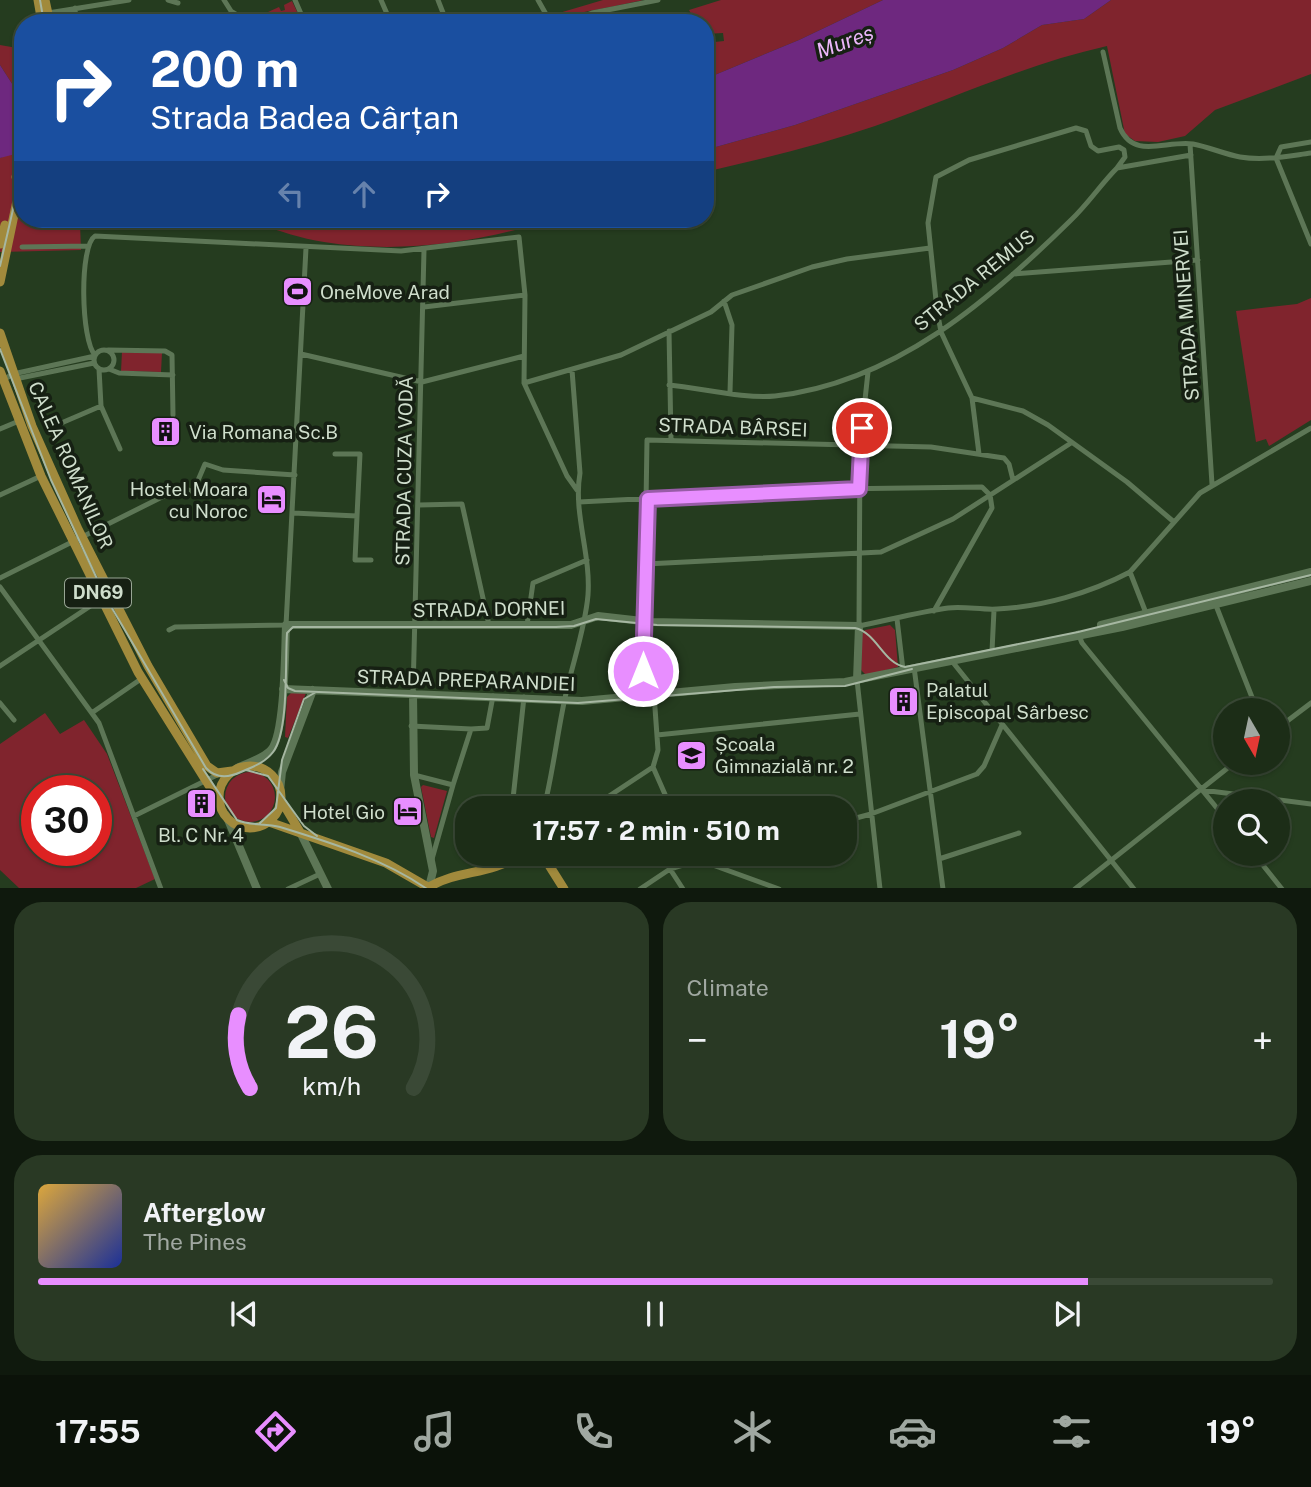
<!DOCTYPE html>
<meta charset="utf-8">
<style>
body{margin:0;font-family:"Public Sans",sans-serif;background:#293924;color:#f1f3f6;height:100vh;display:flex;flex-direction:column;font-size:26px;white-space:nowrap}
*{box-sizing:border-box;margin:0}
p{font-size:23px;color:#a0a8a1}
.icon{flex:none;width:38px;height:38px;fill:none;stroke:currentColor;stroke-width:2;stroke-linecap:round;stroke-linejoin:round}
.map{position:relative;height:888px;overflow:hidden}
.panel{display:flex;flex-direction:column;gap:14px;padding:14px;background:#0f190d;flex:1}
.panel>*{flex:none}
.hud{position:absolute;left:14px;top:14px;width:700px;height:214px;border-radius:28px;box-shadow:0 2px 5px #0004,0 0 0 2px #3a4936;background:#1a4fa0;color:#fff;overflow:hidden}
.needle{width:46px;rotate:171deg}
.buttons{position:absolute;left:1213px;top:698px;display:grid;gap:14px}
.buttons a{display:grid;place-items:center;width:77px;height:77px;border-radius:50%;background:#1c2d17;box-shadow:0 2px 5px #0004,0 0 0 2px #3a4936;font-size:35px}
.speed{position:absolute;left:21px;top:775px;display:flex;gap:14px;font-size:35px;font-weight:700;text-align:center}
.speed>*{display:grid;place-content:center;width:91px;height:91px;border-radius:50%;background:#1c2d17;box-shadow:0 2px 5px #0004,0 0 0 2px #3a4936;line-height:1}
.speed .limit{border:10px solid #d22;background:#fff;color:#111}
.pin{position:absolute;display:grid;place-items:center;width:60px;height:60px;color:#fff;margin:-30px;border:4px solid #fff;border-radius:50%;box-shadow:0 2px 7px #0007}
.me{position:absolute;width:77px;margin:-38px;rotate:0deg;stroke-linejoin:round;filter:drop-shadow(0 0 5px #0008)}
.turn{display:flex;align-items:center;gap:24px;height:147px;padding:0 21px;font-size:32px}
.turn .icon{width:91px;height:91px;stroke-width:2.5}
.turn b{display:block;font-size:49px;line-height:60px}
.lanes{display:flex;align-items:center;height:66px;padding:0 21px;background:#0003;justify-content:center;gap:35px;direction:ltr}
.lanes .off{opacity:.35}
.big{font-size:52px;font-weight:700;line-height:1.1}
.panel .widget{flex:1;display:flex;flex-direction:column;justify-content:center;gap:10px;min-width:0;padding:0 24px;border-radius:28px;background:#293924}
.panel .dial{align-items:center;gap:0}
.dial svg{height:182px;overflow:visible;fill:none;stroke:#3a4936;stroke-width:7;stroke-linecap:round;text-anchor:middle}
.dial text{fill:#f1f3f6;stroke:none}
.song{display:flex;align-items:center;gap:21px}
.cover{width:84px;height:84px;border-radius:10px;background:linear-gradient(135deg,hsl(40 70% 55%),hsl(230 70% 35%))}
.played{height:7px;border-radius:4px;background:linear-gradient(90deg,#e88eff 85%,#3a4936 85%)}
.keys{display:flex;justify-content:space-around;direction:ltr}
.heat{display:flex;justify-content:space-between;align-items:center;font-size:38px;direction:ltr}
.panel .tiles{flex:1;display:grid;gap:14px;grid-template-columns:1fr 1fr}
.widget:last-child{grid-column:span 2}
.trip{position:absolute;left:455px;top:796px;width:402px;height:70px;border-radius:28px;background:#1c2d17;box-shadow:0 2px 5px #0004,0 0 0 2px #3a4936;font-weight:700;line-height:70px;text-align:center}
.menu{display:flex;height:112px;justify-content:space-around;align-items:center;background:#0b1209;color:#a0a8a1}
.menu .icon{width:49px;height:49px}
.menu .active{color:#e88eff}
.menu b{font-size:32px;color:#f1f3f6}
.map>svg:first-child{display:block}
.green{fill:#80242d;fill-rule:evenodd}
.water{fill:#6e287f}
.lines{fill:none;stroke-linecap:round;stroke-linejoin:round}
.street{stroke:#5d7656;stroke-width:5}
.secondary{stroke:#5d7656;stroke-width:8}
.primary{stroke:#a18a3c;stroke-width:9}
.tram{stroke:#a6b7a2;stroke-width:2}
.route-casing{stroke:#975ca6;stroke-width:18}
.route{stroke:#e88eff;stroke-width:12}
.labels{text-anchor:middle;stroke-width:7;stroke-linejoin:round;paint-order:stroke}
.shield{fill:#162013;stroke:#98a594;stroke-width:2}
.shield-label{font-size:18px;font-weight:bold;fill:#cfdecc}
.street-label{font-size:19px;fill:#cfdecc;stroke:#162013}
.poi-label{font-size:19px;fill:#cfdecc;stroke:#162013;text-anchor:start}
.water-label{font-size:21px;font-style:italic;fill:#ecb6fa;stroke:#162013}
</style>
<div class="map">
<svg width="1311" height="889" viewBox="0 0 1311 889">
<rect width="100%" height="100%" fill="#253c1f"/>
<path class="green" d="M603,0h40c-13,3 -88,19 -94,16z
M721,0h162l-84,40 -94,39v-36l19,-2 -1,-8 -18,1v-11h-9l-7,-13z
M1111,0h200v74l-96,36 -30,26 -27,6 -23,-1 -10,-7 -18,-88c-80,18 -154,52 -232,80 -55,19 -113,33 -170,46v-22l90,-25 158,-55 50,-22 39,-23 42,-6z
M292,1l6,13c-15,7 -26,13 -41,3l22,-10 2,4 4,-1 -1,-5z
M682,12l6,11h-68z
M0,45l23,4v46l-5,-2 -18,-28z
M15,152h8v67h63l-6,5 1,26 -81,2v-94z
M208,219h344c-71,24 -154,35 -228,23 -23,-3 -45,-12 -68,-18 -15,-4 -32,-4 -48,-5z
M1311,298v122l-42,26 -3,-7 -10,3 -20,-131 61,-7z
M122,352l40,1 -1,19 -40,-1z
M890,625l5,5 3,37 -32,8 -5,-5 1,-36 3,-4z
M291,693h15l-18,45 -3,-1 2,-40z
M45,713l15,21 24,-14 23,34 48,125 -19,9h-117l-19,-18v-126zM37,791h59v59h-59z
M225 797a25 25 0 1 1 50 0a25 25 0 1 1-50 0Z
M423,785l24,6 -13,47 -3,-1 -10,-50z"/>
<path class="water" d="M883,0h228l-27,19 -42,6 -39,23 -50,22 -158,55 -90,25v-71l94,-39z
M0,65l18,28 5,2v57l-23,6z"/>
<g class="lines">
<path class="street" d="M168,0l10,3
M224,0l7,11 19,12
M295,0l10,23
M381,0l10,23
M438,0l9,23
M538,0l13,23
M75,8l1,15
M48,13l81,-13
M565,23l27,-10 66,-13
M1103,52l17,76c14,32 46,12 73,16 16,3 31,10 47,13 24,4 48,-1 71,-4
M1311,142l-30,5 -5,11 35,86
M1190,144l22,340
M22,247l66,-1
M1013,274l185,-14
M724,301l8,24 -2,67
M424,307l101,-12
M669,331l2,109
M94 360a10 10 0 1 1 20 0a10 10 0 1 1-20 0Z
M108,350l57,1 7,4 1,60
M301,354l121,28 102,-26
M95,355c-14,-14 -16,-109 0,-119l306,15 118,-14 6,58 -1,88 43,93 10,14
M99,369l2,37 19,43
M109,369l10,4 54,2
M868,372l-8,74 -1,180c30,-6 60,-14 89,-18 16,-2 33,2 49,1 45,-2 93,-16 133,-37l70,-79 111,-65
M15,379l79,-16
M3,380l10,-6 82,-18
M524,383l97,-28 90,-43 21,-17 80,-28 35,-8 83,-11
M669,385c32,3 75,14 106,11 119,-13 215,-96 296,-176 17,-16 30,-36 46,-52
M972,398l51,13 25,14 79,57 47,40
M59,424l42,-18
M0,429l19,-8
M979,454l-7,-56 -31,-66 -4,-22 -9,-87 8,-46 33,-17 107,-32 10,3 5,15 7,5 21,-4 5,3 1,7 -8,11 74,-13
M0,495l41,-19
M579,502l253,-13 150,-2 8,8 2,13 -58,103
M419,505l43,-1 27,121
M293,513l64,3 3,-62h-25
M357,516l-2,44h16
M646,564l235,-12 72,-33 118,-76
M1130,572l16,41
M0,578l172,-86 12,-4 9,4 12,-28 18,6 72,5
M0,587l99,136 62,166
M1215,603l42,107
M897,619l6,51
M527,625l6,-42 54,-23
M169,630l6,-3 111,-2 20,-377
M1078,633l4,10 143,175
M992,651l2,-41
M951,660l183,229
M0,666l101,-67
M914,667l29,222
M857,680l23,209
M413,693l11,-443
M654,694l4,56 -5,17 18,41
M643,695l4,-255 284,7 73,11 5,6 4,16
M0,703l14,17
M93,712l48,-33
M411,726l60,3 -18,56
M1278,728l33,-25
M471,729l16,-1 6,-32
M657,735l203,-21
M414,775l39,10 -21,74
M1202,790l109,14
M512,808l12,-111
M544,808c9,-36 13,-73 21,-110 7,-34 20,-68 23,-103 3,-41 -15,-82 -8,-122l-8,-103
M591,808l62,-41
M134,816l85,-42
M845,821l26,-7 106,-40 7,-8 18,-41
M1254,854l28,35
M939,859l80,-26
M670,869l13,20
M288,889l32,-15
M640,889l30,-20 29,-9 80,29
M1075,889l159,-126"/>
<path class="secondary" d="M1101,625l210,-53
M283,689l299,12 153,-14 110,-5 277,-55 189,-46
M413,693l1,82 19,96 -4,16
M237,768c10,-5 26,-9 34,-18 14,-16 14,-100 15,-125h285l27,-9 53,6 208,4 -2,54
M280,791l2,-19 31,-82
M226,815l31,74
M300,832l28,57"/>
<path class="primary" d="M38,0l4,23
M45,0l5,23
M16,177l7,-28
M0,244l5,-19
M0,282l23,-110
M0,333l32,93 46,103 70,137 59,100 10,7 15,-2
M0,371l41,105 97,196 82,131
M219 797a31 31 0 1 1 62 0a31 31 0 1 1-62 0Z
M281,800l19,32
M269,822l117,41 45,26
M542,854l22,35
M429,887c31,-18 59,-11 93,-33"/>
<path class="tram" d="M40,0l4,23
M0,266l23,-100
M0,349l51,131 55,118 100,170c10,11 22,10 35,4 11,-5 24,-9 32,-20 16,-20 12,-91 14,-119l6,-6h263l18,-1 22,-7 61,6 198,3c22,5 28,35 50,39l173,-35 233,-57
M284,680l4,8 7,3 283,12 196,-16 71,-1 67,-17
M203,769l34,51c13,6 28,3 43,7 49,15 104,32 147,62
M246,770l22,6 36,50 13,10
M260,823l16,-15 6,-48 22,-61 12,-7"/>
</g>
<g class="lines">
<defs>
<path id="route" d="M643,671l5,-172 211,-10 3,-61"/>
</defs>
<use href="#route" class="route-casing"/>
<use href="#route" class="route"/>
</g>
<defs>
<symbol id="stadium-square" viewBox="-11 -11 22 22"><rect x="-9" y="-9" width="18" height="18" rx="4" fill="#e88eff" stroke="#162013"/><path d="M0-5a6.5 5 0 1 0 0 10a6.5 5 0 1 0 0-10ZM-3.5-1.8h7v3.6h-7Z" fill="#111"/></symbol>
<symbol id="building-square" viewBox="-11 -11 22 22"><rect x="-9" y="-9" width="18" height="18" rx="4" fill="#e88eff" stroke="#162013"/><path d="M-4-6H4V6H1V3H-1V6H-4ZM-2.5-4.3h1.7v1.8h-1.7ZM.8-4.3h1.7v1.8H.8ZM-2.5-1h1.7V.8h-1.7ZM.8-1h1.7V.8H.8Z" fill="#111"/></symbol>
<symbol id="hotel-square" viewBox="-11 -11 22 22"><rect x="-9" y="-9" width="18" height="18" rx="4" fill="#e88eff" stroke="#162013"/><path d="M-6-4.5h1.5V1H6V5H4.5V3h-9V5H-6ZM-4 0a1.8 1.8 0 1 1 3.6 0ZM.5 0V-2.5h3Q6-2.5 6 0Z" fill="#111"/></symbol>
<symbol id="school-square" viewBox="-11 -11 22 22"><rect x="-9" y="-9" width="18" height="18" rx="4" fill="#e88eff" stroke="#162013"/><path d="M0-5L7-2L0 1L-7-2ZM-4 1L0 2.5L4 1V4Q0 6-4 4Z" fill="#111"/></symbol>
</defs>
<g fill-rule="evenodd">
<use href="#stadium-square" x="280" y="274" width="35" height="35"/>
<use href="#building-square" x="148" y="414" width="35" height="35"/>
<use href="#hotel-square" x="254" y="482" width="35" height="35"/>
<use href="#building-square" x="886" y="684" width="35" height="35"/>
<use href="#school-square" x="674" y="738" width="35" height="35"/>
<use href="#building-square" x="184" y="786" width="35" height="35"/>
<use href="#hotel-square" x="390" y="794" width="35" height="35"/>
</g>
<g class="labels">
<rect class="shield" x="65" y="578.5" width="66" height="29" rx="5"/>
<g class="shield-label">
<text x="98" y="599">DN69</text>
</g>
<g class="street-label">
<text transform="translate(974 280) rotate(-39)" y="7">STRADA REMUS</text>
<text transform="translate(1186 315) rotate(-94)" y="7">STRADA MINERVEI</text>
<text transform="translate(733 427) rotate(2)" y="7">STRADA BÂRSEI</text>
<text transform="translate(71 465) rotate(66)" y="7">CALEA ROMANILOR</text>
<text transform="translate(404 471) rotate(-89)" y="7">STRADA CUZA VODĂ</text>
<text transform="translate(489 609) rotate(-1)" y="7">STRADA DORNEI</text>
<text transform="translate(466 680) rotate(2)" y="7">STRADA PREPARANDIEI</text>
</g>
<g class="poi-label">
<text x="320" y="299">OneMove Arad</text>
<text x="189" y="439">Via Romana Sc.B</text>
<text x="248" y="496" text-anchor="end">Hostel Moara<tspan x="248" dy="22">cu Noroc</tspan></text>
<text x="926" y="697">Palatul<tspan x="926" dy="22">Episcopal Sârbesc</tspan></text>
<text x="715" y="751">Școala<tspan x="715" dy="22">Gimnazială nr. 2</tspan></text>
<text x="385" y="819" text-anchor="end">Hotel Gio</text>
<text x="201" y="842" text-anchor="middle">Bl. C Nr. 4</text>
</g>
<g class="water-label">
<text transform="translate(845 42) rotate(-20)" y="7">Mureș</text>
</g>
</g>
</svg>
<div class="buttons">
<a><svg class="needle" viewBox="-14 -14 28 28"><path d="M0-13l5 13h-10z" fill="#e53935"/><path d="M0 13l5-13h-10z" fill="#a0a8a1"/></svg></a>
<a><svg class="icon" aria-label="search" viewBox="0 0 24 24"><circle cx="10" cy="10" r="6"/><path d="M15 15l6 6"/></svg></a>
</div>
<div class="speed"><div class="limit">30</div></div>
<div class="pin" style="left:862px;top:428px;background:#d93025"><svg class="icon" aria-label="arrive" viewBox="0 0 24 24"><path d="M6 21V4h12l-3 4 3 4H6"/></svg></div>
<svg class="me" style="left:643px;top:671px" viewBox="-20 -20 40 40"><circle r="17" fill="#e88eff" stroke="#fff" stroke-width="3"/><path d="M0-11L8 9 0 5-8 9z" fill="#fff"/></svg>
<div class="trip">17:57 · 2 min · 510 m</div>
<div class="hud">
<div class="turn"><svg class="icon" aria-label="right" viewBox="0 0 24 24"><path d="M7 20v-9h11M14 6l5 5-5 5"/></svg><div><b>200 m</b>Strada Badea Cârțan</div></div>
<div class="lanes"><svg class="icon off" aria-label="left" viewBox="0 0 24 24"><path d="M17 20v-9H6M10 6l-5 5 5 5"/></svg><svg class="icon off" aria-label="ahead" viewBox="0 0 24 24"><path d="M12 20V5M6 11l6-6 6 6"/></svg><svg class="icon" aria-label="right" viewBox="0 0 24 24"><path d="M7 20v-9h11M14 6l5 5-5 5"/></svg></div>
</div>
</div>
<section class="panel">
<div class="tiles">
<div class="widget dial"><svg viewBox="0 0 100 80">
<path d="M14 69A42 42 0 1 1 86 69"/>
<path d="M14 69A42 42 0 0 1 9 37" stroke="#e88eff"/>
<text x="50" y="56" font-size="32" font-weight="700">26</text>
<text x="50" y="72" font-size="11">km/h</text>
</svg></div>
<div class="widget"><p>Climate</p>
<div class="heat"><a>−</a><b class="big">19°</b><a>+</a></div>
</div>
<div class="widget">
<div class="song"><i class="cover"></i><div><b>Afterglow</b><p>The Pines</p></div></div>
<div class="played"></div>
<div class="keys"><svg class="icon" aria-label="previous" viewBox="0 0 24 24"><path d="M18 5L8 12l10 7zM5 5v14"/></svg><svg class="icon" aria-label="pause" viewBox="0 0 24 24"><path d="M8 5v14M16 5v14"/></svg><svg class="icon" aria-label="next" viewBox="0 0 24 24"><path d="M6 5l10 7-10 7zM19 5v14"/></svg></div>
</div>
</div>
</section>
<nav class="menu">
<b>17:55</b>
<svg class="icon active" aria-label="directions" viewBox="0 0 24 24"><path d="M12 3l9 9-9 9-9-9zM9 14v-3h6M13 9l2 2-2 2"/></svg>
<svg class="icon" aria-label="music" viewBox="0 0 24 24"><path d="M9 18V5l10-2v13"/><circle cx="6" cy="18" r="3"/><circle cx="16" cy="16" r="3"/></svg>
<svg class="icon" aria-label="phone" viewBox="0 0 24 24"><path d="M5 4h4l2 5-3 2q2 4 5 5l2-3 5 2v4C11 20 4 13 5 4z"/></svg>
<svg class="icon" aria-label="climate" viewBox="0 0 24 24"><path d="M12 3v18M4 7l16 10M4 17L20 7"/></svg>
<svg class="icon" aria-label="car" viewBox="0 0 24 24"><path d="M5 17H2v-5l4-1 3-4h7l3 4 3 1v5h-3M9 17h6M6 11h13"/><circle cx="7" cy="17" r="2"/><circle cx="17" cy="17" r="2"/></svg>
<svg class="icon" aria-label="filters" viewBox="0 0 24 24"><path d="M4 7h16M4 17h16"/><circle cx="9" cy="7" r="2"/><circle cx="15" cy="17" r="2"/></svg>
<b>19°</b>
</nav>
